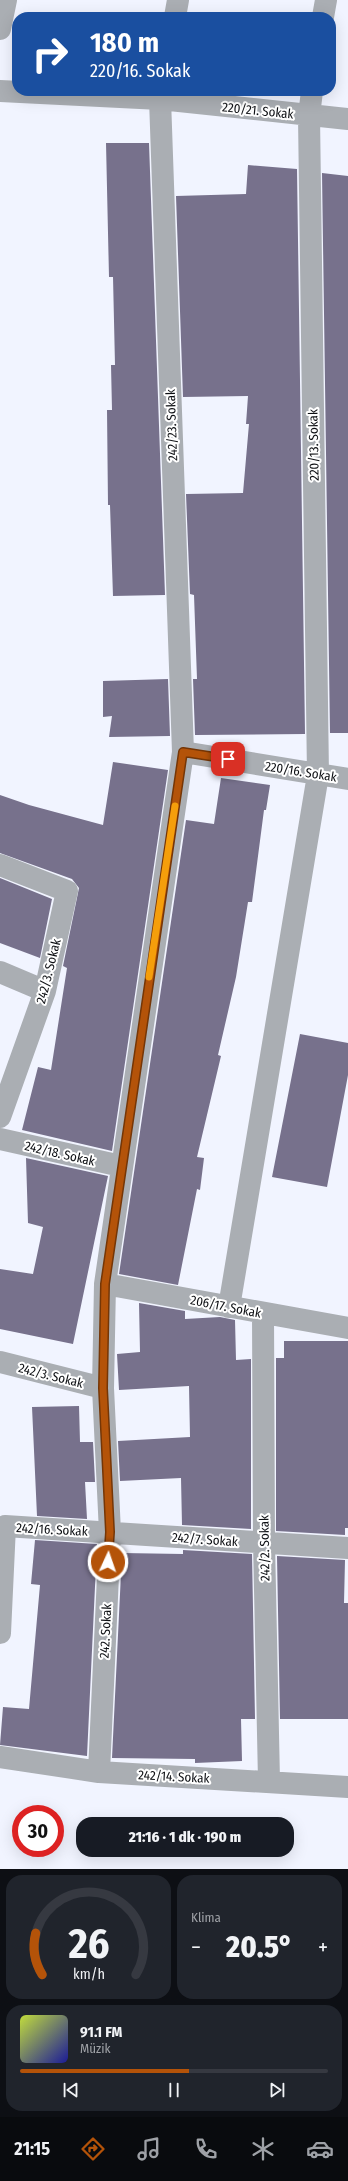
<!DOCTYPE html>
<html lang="tr">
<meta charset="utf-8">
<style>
body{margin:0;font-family:"Fira Sans Condensed",sans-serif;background:#20242c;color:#f1f3f6;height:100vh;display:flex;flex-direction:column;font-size:15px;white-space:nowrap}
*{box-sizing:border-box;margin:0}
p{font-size:13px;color:#9ea1a6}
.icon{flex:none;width:22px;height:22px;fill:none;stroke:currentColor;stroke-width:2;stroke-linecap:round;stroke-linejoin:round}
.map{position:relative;height:1869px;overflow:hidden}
.details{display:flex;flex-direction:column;gap:6px;padding:6px;background:#0d0f14;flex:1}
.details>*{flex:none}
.top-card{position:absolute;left:12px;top:12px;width:324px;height:84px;border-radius:16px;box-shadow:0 4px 16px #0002;background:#1a4fa0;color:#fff;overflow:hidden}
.speed{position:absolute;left:12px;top:1805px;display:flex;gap:8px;font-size:20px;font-weight:700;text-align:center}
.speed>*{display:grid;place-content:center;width:52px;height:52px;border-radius:50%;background:#171b24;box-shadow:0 4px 16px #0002;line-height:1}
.speed .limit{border:6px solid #d22;background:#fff;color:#111}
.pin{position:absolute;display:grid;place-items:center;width:34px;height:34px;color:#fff;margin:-17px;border-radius:8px;box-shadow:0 2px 6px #0006}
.me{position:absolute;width:44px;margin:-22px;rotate:3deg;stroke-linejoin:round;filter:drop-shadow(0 0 3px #0008)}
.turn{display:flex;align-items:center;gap:14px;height:84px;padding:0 12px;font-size:18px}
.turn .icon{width:52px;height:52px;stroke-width:2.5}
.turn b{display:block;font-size:28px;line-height:34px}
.big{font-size:30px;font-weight:800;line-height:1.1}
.details .tile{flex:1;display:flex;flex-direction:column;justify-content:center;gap:6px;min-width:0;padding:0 14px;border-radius:16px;background:#20242c}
.details .dial{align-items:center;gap:0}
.dial svg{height:104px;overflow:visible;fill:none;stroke:#363941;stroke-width:7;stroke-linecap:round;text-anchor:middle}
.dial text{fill:#f1f3f6;stroke:none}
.song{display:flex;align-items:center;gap:12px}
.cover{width:48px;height:48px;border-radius:6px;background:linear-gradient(135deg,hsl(70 70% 55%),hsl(240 70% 35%))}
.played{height:4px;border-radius:2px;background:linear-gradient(90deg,#b45309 55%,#363941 55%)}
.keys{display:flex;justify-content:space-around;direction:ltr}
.heat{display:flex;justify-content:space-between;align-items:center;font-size:22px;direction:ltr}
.details .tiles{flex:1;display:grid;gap:6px;grid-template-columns:1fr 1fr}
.tile:last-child{grid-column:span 2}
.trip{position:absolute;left:76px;top:1817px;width:218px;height:40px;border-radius:16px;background:#171b24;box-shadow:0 4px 16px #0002;font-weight:800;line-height:40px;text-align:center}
.dock{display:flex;height:64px;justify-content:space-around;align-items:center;background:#090b0e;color:#9ea1a6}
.dock .icon{width:28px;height:28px}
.dock .selected{color:#b45309}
.dock b{font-size:18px;color:#f1f3f6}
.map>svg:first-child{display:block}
.building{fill:#77718c}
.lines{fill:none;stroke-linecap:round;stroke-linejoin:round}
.minor{stroke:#aaaeb3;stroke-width:22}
.route-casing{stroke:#753606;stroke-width:10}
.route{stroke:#b45309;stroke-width:7}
.slow{stroke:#f59e0b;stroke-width:7}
.labels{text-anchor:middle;stroke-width:4;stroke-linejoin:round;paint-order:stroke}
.street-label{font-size:13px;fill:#0d0f13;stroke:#fff}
</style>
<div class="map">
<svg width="348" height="1869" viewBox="0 0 348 1869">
<rect width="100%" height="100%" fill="#f1f4ff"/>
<path class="building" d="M106,143h43l16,452 -52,1 -3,-91h-2l-1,-95h5l-1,-45h4l-2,-88h-4z
M248,165l49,4 8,565 -110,1 -2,-56h4l-3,-84 -4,-1 -4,-100 57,-1 6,-69h-3l2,-28 -65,1 -7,-201 70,-2z
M322,173l26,3v557h-18z
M168,679l2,57 -61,1 3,-21 -9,1v-36z
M113,762l55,8 -56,381 -90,-21 16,-63 13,3 16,-102 -4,-2 16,-78 -7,-9 -72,-26v-58l29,10 74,20z
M221,778l49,7 -4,25h-2l-12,92h-4l-12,75 -18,78 3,1 -24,101 7,1 -4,32 -3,-1 -19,96 -59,-11 67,-454 28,4z
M0,878l52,21 -12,59 -40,-15z
M300,1034l48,9v32l-21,112 -55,-10z
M26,1158l82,18 -35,168 -73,-15v-60l33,5 10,-47 -15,-4z
M139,1303l46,8v8l35,-2 15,3 1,40 15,-1v170l-69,-4 -1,-47 -61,3 -2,-40 72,-4 -1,-51 -70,4 -2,-36 23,-2z
M284,1341h64v187h-3v7l-69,-4v-173h8z
M79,1406l1,36h13l2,40h-10l2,37 -50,-3 -5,-109z
M35,1540l62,4 -10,212 -87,-11 3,-38 26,2 11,-124 -9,-1z
M183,1550l69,4 3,165h-14l1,42 -47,2v-4l-83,-1 10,-205 61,1z
M277,1556l68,4 -1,43h4v116h-68z"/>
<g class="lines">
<path class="minor" d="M175,17l3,-17
M323,17l3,-17
M0,29l6,-29
M0,91l160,8 188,20
M183,752l165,27
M0,865l67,26 -22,100 -45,126
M0,972l45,19
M0,1139l121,27
M105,1284l243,44
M229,1307l89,-532 -9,-659 3,-25
M263,1314l1,228 5,239
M0,1362l103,26
M0,1633l5,-107 343,22
M0,1757l99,15 249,15
M99,1772l11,-240 -7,-144 2,-104 78,-532 -23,-653 2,-8"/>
</g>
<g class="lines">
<defs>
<path id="route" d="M108,1562l2,-30 -7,-144 2,-104 78,-532 45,7"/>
</defs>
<use href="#route" class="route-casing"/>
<use href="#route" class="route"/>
<path class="slow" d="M149,977l26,-171"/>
</g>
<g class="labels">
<g class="street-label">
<text transform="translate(258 110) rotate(6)" y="5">220/21. Sokak</text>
<text transform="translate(171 425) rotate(-92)" y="5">242/23. Sokak</text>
<text transform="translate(313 445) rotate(-91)" y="5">220/13. Sokak</text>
<text transform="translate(301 771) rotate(9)" y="5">220/16. Sokak</text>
<text transform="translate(48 971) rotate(-76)" y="5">242/3. Sokak</text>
<text transform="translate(60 1153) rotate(13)" y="5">242/18. Sokak</text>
<text transform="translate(226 1306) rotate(11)" y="5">206/17. Sokak</text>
<text transform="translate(51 1375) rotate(14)" y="5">242/3. Sokak</text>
<text transform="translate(52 1529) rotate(3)" y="5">242/16. Sokak</text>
<text transform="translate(205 1539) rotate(4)" y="5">242/7. Sokak</text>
<text transform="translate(264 1548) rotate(-91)" y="5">242/2. Sokak</text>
<text transform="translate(105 1631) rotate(-87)" y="5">242. Sokak</text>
<text transform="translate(174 1776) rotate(3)" y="5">242/14. Sokak</text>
</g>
</g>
</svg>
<div class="speed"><div class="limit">30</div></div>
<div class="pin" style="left:228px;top:759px;background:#d93025"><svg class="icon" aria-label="arrive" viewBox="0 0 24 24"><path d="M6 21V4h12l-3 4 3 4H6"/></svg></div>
<svg class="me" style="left:108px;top:1562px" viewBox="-20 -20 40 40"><circle r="17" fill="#b45309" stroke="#fff" stroke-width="3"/><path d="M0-11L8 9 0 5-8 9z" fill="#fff"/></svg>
<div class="trip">21:16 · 1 dk · 190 m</div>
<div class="top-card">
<div class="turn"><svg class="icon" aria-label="right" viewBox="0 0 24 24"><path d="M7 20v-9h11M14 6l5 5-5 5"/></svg><div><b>180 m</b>220/16. Sokak</div></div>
</div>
</div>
<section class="details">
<div class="tiles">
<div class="tile dial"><svg viewBox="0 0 100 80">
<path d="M14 69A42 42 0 1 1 86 69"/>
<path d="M14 69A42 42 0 0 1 9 37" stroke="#b45309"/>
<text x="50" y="56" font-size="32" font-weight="700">26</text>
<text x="50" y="72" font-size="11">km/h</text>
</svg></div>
<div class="tile"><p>Klima</p>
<div class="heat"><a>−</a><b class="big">20.5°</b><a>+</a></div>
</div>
<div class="tile">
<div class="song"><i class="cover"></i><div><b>91.1 FM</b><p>Müzik</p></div></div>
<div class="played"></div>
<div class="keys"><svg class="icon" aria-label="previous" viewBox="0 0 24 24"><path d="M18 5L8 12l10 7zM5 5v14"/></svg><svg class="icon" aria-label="pause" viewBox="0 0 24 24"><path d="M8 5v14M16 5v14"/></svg><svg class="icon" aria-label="next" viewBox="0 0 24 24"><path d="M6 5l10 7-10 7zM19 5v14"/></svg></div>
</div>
</div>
</section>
<nav class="dock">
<b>21:15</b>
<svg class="icon selected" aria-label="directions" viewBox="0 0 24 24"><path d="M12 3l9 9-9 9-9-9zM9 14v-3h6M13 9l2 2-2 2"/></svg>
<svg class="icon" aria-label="music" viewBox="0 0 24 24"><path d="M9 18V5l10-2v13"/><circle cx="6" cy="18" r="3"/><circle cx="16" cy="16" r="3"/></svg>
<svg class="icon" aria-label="phone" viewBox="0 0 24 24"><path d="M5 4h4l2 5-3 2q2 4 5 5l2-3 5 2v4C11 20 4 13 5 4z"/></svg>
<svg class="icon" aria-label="climate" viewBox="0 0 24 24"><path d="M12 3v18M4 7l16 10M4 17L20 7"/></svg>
<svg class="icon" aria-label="car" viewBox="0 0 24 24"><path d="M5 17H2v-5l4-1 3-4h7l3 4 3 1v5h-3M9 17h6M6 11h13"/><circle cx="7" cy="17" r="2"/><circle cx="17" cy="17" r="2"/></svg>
</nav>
